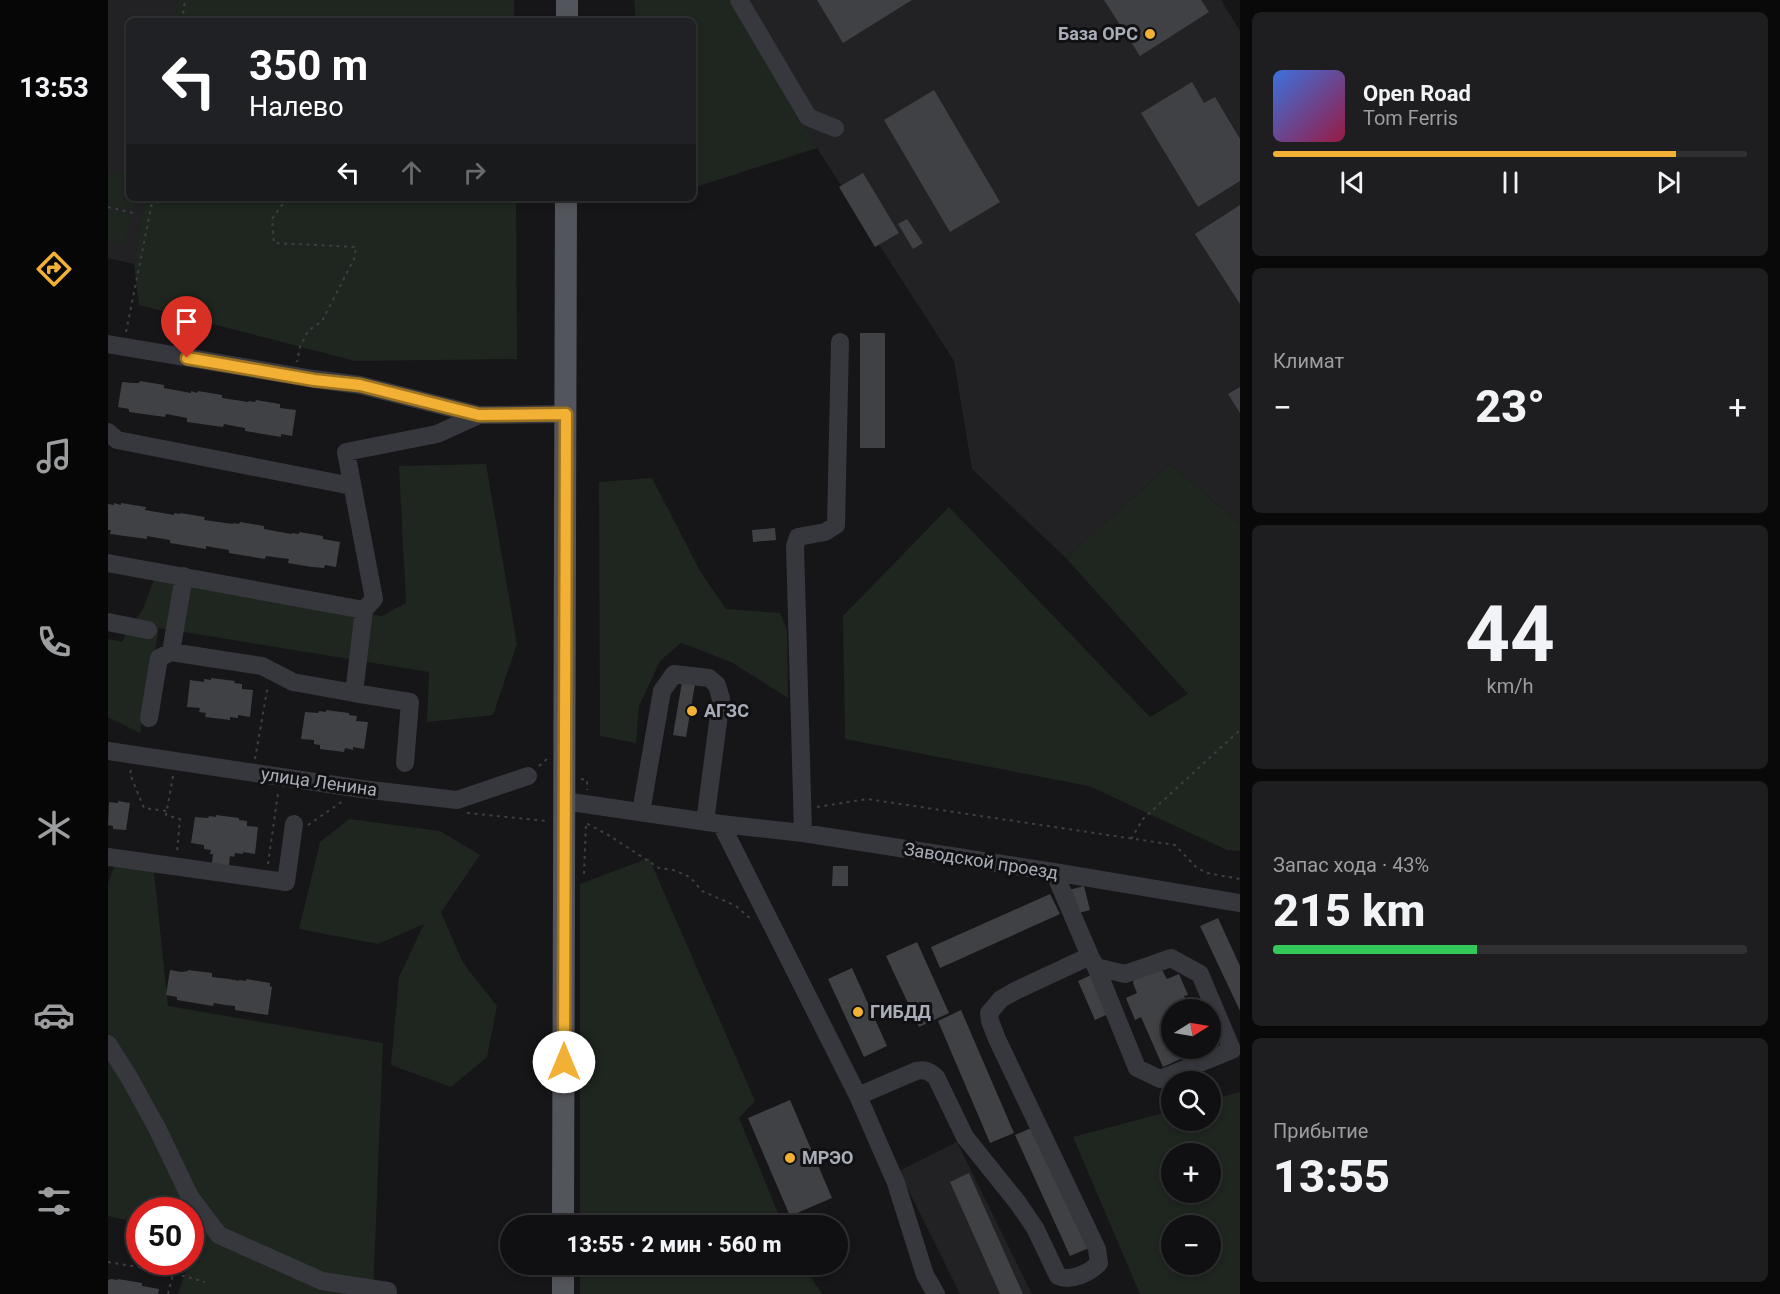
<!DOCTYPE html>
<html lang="ru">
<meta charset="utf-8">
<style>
body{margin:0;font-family:Roboto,sans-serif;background:#1e1e20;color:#f1f3f6;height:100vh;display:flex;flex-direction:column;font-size:22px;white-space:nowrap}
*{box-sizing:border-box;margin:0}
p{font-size:20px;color:#9c9d9f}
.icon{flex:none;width:33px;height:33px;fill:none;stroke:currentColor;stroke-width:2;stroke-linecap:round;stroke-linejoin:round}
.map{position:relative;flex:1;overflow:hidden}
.sheet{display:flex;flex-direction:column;gap:12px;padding:12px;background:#09090a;width:540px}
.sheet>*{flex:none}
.banner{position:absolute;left:18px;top:18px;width:570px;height:183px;border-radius:9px;box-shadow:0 3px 9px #0003,0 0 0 2px #303032;background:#202124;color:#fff;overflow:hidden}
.needle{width:39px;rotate:79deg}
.controls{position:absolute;left:1053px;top:999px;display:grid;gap:12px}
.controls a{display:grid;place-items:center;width:60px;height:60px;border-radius:50%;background:#101012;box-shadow:0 3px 9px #0003,0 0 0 2px #303032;font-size:30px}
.speed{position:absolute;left:18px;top:1197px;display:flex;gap:12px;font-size:30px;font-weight:700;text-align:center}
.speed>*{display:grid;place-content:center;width:78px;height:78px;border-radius:50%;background:#101012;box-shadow:0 3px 9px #0003,0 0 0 2px #303032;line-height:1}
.speed .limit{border:9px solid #d22;background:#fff;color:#111}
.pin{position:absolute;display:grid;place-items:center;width:51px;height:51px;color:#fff;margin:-62px -26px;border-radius:50% 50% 50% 0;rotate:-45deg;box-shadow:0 0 6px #0007}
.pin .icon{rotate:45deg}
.me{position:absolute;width:66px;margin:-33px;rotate:0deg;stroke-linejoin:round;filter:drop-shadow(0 0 4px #0008)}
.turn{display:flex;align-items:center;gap:21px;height:126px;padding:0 24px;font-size:27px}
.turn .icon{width:78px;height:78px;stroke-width:2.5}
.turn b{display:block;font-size:42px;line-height:51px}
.lanes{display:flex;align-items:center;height:57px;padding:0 24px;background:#0003;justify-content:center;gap:30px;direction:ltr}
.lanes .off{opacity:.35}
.big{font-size:45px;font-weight:800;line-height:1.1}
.sheet .tile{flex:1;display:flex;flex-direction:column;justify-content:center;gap:9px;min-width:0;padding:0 21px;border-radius:9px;background:#1e1e20}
.sheet .dial{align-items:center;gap:0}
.dial b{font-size:78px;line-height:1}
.song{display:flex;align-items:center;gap:18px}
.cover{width:72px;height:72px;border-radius:9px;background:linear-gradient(135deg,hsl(220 70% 55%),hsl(340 70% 35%))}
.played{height:6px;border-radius:3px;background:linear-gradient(90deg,#f2b134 85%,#303032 85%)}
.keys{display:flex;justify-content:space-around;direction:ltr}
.heat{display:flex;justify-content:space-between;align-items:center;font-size:33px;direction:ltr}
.charge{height:9px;border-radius:4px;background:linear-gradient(90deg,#34c759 43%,#303032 0)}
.trip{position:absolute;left:392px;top:1215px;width:348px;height:60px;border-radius:30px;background:#101012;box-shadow:0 3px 9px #0003,0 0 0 2px #303032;font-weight:800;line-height:60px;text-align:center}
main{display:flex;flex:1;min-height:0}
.tab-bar{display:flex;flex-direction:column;width:108px;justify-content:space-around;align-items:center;background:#060607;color:#9c9d9f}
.tab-bar .icon{width:42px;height:42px}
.tab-bar .on{color:#f2b134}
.tab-bar b{font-size:27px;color:#f1f3f6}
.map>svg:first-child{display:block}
.built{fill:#222225}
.green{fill:#1e261f;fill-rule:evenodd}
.building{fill:#404145}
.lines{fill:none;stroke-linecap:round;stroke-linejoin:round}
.path{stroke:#3d3f44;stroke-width:2;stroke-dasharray:3 4.5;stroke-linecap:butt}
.minor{stroke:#37383d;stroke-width:18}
.major{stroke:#53555c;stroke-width:22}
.route-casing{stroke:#9d7322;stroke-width:15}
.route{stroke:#f2b134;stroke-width:10}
.poi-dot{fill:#f2b134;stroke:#111113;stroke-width:2}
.labels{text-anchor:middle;stroke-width:6;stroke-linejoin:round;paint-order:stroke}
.poi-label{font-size:18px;font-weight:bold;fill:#a8adb8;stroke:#111113;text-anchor:start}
.street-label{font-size:18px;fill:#a8adb8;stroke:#111113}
</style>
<main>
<nav class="tab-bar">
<b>13:53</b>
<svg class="icon on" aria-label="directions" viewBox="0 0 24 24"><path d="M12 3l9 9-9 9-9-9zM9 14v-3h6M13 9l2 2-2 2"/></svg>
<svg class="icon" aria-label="music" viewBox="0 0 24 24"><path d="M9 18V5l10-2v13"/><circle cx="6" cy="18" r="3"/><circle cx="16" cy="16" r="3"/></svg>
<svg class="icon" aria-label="phone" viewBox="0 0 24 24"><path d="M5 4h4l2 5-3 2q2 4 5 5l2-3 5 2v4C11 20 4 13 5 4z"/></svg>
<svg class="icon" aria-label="climate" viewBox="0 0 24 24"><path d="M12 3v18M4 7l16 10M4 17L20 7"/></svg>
<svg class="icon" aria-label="car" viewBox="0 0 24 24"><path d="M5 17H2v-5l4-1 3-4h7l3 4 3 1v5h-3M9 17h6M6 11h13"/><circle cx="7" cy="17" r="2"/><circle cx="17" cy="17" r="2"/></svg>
<svg class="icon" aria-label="filters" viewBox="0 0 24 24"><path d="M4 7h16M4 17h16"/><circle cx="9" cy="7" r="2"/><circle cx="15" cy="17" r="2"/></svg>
</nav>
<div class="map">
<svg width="1132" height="1294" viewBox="0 0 1132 1294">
<rect width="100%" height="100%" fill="#161618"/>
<path class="built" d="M0,0h70l-3,21h-46v177h16l-11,66 -26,-6z
M628,0h485l19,31v493l-70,-60 -104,94 -94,-89 -18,-108 -137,-213z
M849,1142l75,152h-72l-61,-123z"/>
<path class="green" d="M70,0h336v21h-339z
M526,0h102l81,148 -124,40v-167h-57z
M0,172l21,5v21h6l-3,12 -24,-5z
M37,198h371l1,161 -162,2 -216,-56 -5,-41z
M0,209l23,6 -7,29 -16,-4z
M378,464l31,180 -24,71 -66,7 2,-50 -270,-44 -19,105 -32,-16v-78l14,3 8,-16 12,-15 12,-31 228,36 24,-13 -7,-137z
M1062,464l70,60v327l-13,-1 -138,-64 -244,-47 -2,-123 106,-109 201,210 38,-23 -122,-136z
M544,478l48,93 26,38 54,4 7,17 1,68 -57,-36 -50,-19 -21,18 -21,45 -3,37 -36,-7 -1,-254z
M241,819l91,12 40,24 -39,57 22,51 34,43 -10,51 -36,30 -60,-22 8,-88 25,-53 -46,20 -79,-15 21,-87z
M541,858l106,243 -16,17 44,107h-203v-341z
M7,865l39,7 14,134 215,37 -10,251h-195l11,-32h1l8,-26 -7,-2 -1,-24h-50l-1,13 -31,-7v-333z
M1132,1092v202h-100l-67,-157 98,-26 1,9h38l1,-20zM1064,1154h38v38h-38zM1064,1226h38v38h-38z
M472,1265h223l19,29h-242z"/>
<path class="building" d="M709,0h95l-69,43z
M996,0h97l8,12 -69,44z
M1084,82l12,21 11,-6 25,42v42l-42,26 -57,-94z
M826,90l66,112 -50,30 -66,-112z
M755,173l36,60 -24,14 -36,-60z
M1132,205v99l-45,-70z
M799,219l16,24 -10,6 -15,-25z
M752,333h25v115h-25z
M32,381l24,4v3l27,5v-2l6,2 1,-2 24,4v3l26,4 1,-1 6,1 1,-2 24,4v4l16,2 -4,26 -11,-2v3l-36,-6v-3l-11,-2 -10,-2 -1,3 -36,-5v-4l-21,-4 -1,3 -36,-5v-3l-11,-2 4,-25 11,1h6z
M1132,387v26l-12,-19z
M6,503l7,2v-2l25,4 -1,3 29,5v-2l6,1v-1l25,4 -1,3 29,4v-1l6,1 1,-2 24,4v3l16,3 12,2v-1l7,1v-2l24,4v3l17,3 -4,25 -11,-2 -1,3 -12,-1 -24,-4 1,-4 -23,-3 -1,3 -36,-6v-3l-12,-2 -11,-2v3l-36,-6v-3l-12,-2 -11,-2v3l-37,-5 1,-4h-3v-26l6,1z
M667,528l1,12 -23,2 -1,-12z
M103,678l24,3 -1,2 8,1v5l11,1 -3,27 -12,-2v3l-8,-1v3l-25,-3 1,-4 -7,-1 1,-4 -13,-1 3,-27 14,2v-3l7,1z
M574,682l13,2 -9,53 -13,-2z
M218,710l23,3v2l8,1 -1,5 12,1 -4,27 -11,-2v3l-8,-2 -1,4 -24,-3v-4l-6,-1v-4l-13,-1 4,-27 13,1 1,-2 7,1z
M10,801l12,2 -4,27 -13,-1v-3l-5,-1 1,-23 9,1z
M108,815l23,3v2l8,1v5l11,1 -3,27 -12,-2v2l-8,-1 -1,4 -4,-1 -1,10 -17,-3 1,-9h-3l1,-4 -7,-1v-4l-13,-2 4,-26 13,1 1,-2 7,1z
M725,866h15v20h-16z
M976,886l6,24 -15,4 -6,-24z
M942,894l10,20 -120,54 -9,-21z
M1110,918l22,48v45l-40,-85z
M809,942l32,71 -30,14 -33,-71z
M744,968l35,78 -23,11 -36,-78z
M62,970l11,2 7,-1v-1l24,3v4l17,2 10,2v-1l7,1v-2l24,4v3l2,1 -4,28 -33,-5v-4l-10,-1 -11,-2 -1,3 -36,-6v-3l-11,-2z
M1054,970l5,9 12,-5 9,21 -4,1 6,14h-18v38h32l-41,19 -22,-50 -6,3 -9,-22 11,-5 -4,-10 1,-6z
M983,975l17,39 -13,6 -17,-39z
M853,1010l53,123 -24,10 -52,-122z
M1095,1073l1,9h-21l-1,-6z
M682,1100l42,98 -42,18 -42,-98z
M928,1126l55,121 -21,9 -55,-121z
M861,1173l54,121h-23l-50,-112z
M3,1279l7,1v-1l24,4v3l17,3 -1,5h-50v-14z"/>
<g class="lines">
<path class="path" d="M74,21l3,-21
M179,198l-15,21 2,24 82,4 -2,12 -32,62 -14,10 -8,16 -3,15
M0,207l29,7
M18,332l27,-134
M147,759l13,-74
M431,766l9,-8
M23,770l-1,4 14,34 22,3
M65,776l-7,39 14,4 -3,33
M473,779l6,1v10
M709,807l50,-8 308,46 22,23 10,5 33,6
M359,813l81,8
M200,825l35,-24
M1023,839l12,-20 97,-89
M160,864l10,-71
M476,874l2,-51 24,13 49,32 14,2 17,7 12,14 34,15 16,14
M0,1262l65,11 32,9
M60,1294l8,-32"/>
<path class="minor" d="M631,0l69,117 27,11
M0,344l206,35 46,6 119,30
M0,432l9,8 235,46
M0,563l256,47 10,-11 -28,-147 91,-18 42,-19 86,-1
M76,576l-13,76 91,14 31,16 61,11 10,-83
M0,622l40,8
M246,693l56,9 -5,61
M41,718l10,-60 12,-6
M0,751l254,38 95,11 71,-24
M456,801l157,23 82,9 251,39 186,31
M533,812l21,-121 12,-17 35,4 8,7 4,14 -16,123
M613,824l137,272 38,87 29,92 11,19
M695,833l-8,-287 3,-9 27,-5 11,-7 4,-183
M0,857l178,25 8,-58
M946,872l36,84 6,11 29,7 46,-16 29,16 32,76 -72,29 -23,-11 -41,-101
M0,1044l22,35 27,49 33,69 29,38 103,46 66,10
M750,1096l58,-25c9,-2 13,0 20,6l29,60 53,66 17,25 23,48c12,6 32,-3 41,-13l-2,-14 -100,-210 -7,-18 -1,-8 12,-14 14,-8 75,-35"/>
<path class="major" d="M459,21v-21
M455,1226l3,-1028
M455,1294v-30"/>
</g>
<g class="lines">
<defs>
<path id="route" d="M79,358l127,22 46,5 119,30 87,-1 -2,648"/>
</defs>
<use href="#route" class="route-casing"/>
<use href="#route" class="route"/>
</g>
<g class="poi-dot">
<circle cx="1042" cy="34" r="6"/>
<circle cx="584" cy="711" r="6"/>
<circle cx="750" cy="1012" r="6"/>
<circle cx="682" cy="1158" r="6"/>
</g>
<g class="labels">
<g class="poi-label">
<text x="1030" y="40" text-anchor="end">База ОРС</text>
<text x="596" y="717">АГЗС</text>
<text x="762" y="1018">ГИБДД</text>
<text x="694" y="1164">МРЭО</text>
</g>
<g class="street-label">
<text transform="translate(211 782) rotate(8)" y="6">улица Ленина</text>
<text transform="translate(873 861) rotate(9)" y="6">Заводской проезд</text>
</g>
</g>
</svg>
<div class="controls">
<a><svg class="needle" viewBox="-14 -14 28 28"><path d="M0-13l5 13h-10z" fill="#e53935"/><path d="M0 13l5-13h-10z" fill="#9c9d9f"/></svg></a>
<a><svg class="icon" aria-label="search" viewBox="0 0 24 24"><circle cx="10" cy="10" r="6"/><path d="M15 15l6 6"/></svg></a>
<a>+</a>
<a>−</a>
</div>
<div class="speed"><div class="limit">50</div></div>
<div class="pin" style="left:79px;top:358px;background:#d93025"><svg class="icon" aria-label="arrive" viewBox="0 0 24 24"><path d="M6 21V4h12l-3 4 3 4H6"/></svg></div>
<svg class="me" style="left:456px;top:1062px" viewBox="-20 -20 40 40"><circle r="19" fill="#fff"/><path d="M0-13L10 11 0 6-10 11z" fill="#f2b134"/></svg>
<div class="trip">13:55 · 2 мин · 560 m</div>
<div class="banner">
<div class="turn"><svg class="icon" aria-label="left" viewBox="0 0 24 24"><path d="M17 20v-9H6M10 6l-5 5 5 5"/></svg><div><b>350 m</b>Налево</div></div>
<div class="lanes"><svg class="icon" aria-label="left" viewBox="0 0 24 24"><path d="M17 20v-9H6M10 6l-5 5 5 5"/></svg><svg class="icon off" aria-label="ahead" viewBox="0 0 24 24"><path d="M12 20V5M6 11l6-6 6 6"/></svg><svg class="icon off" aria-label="right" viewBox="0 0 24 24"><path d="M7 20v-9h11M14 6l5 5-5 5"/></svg></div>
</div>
</div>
<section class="sheet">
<div class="tile">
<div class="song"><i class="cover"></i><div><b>Open Road</b><p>Tom Ferris</p></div></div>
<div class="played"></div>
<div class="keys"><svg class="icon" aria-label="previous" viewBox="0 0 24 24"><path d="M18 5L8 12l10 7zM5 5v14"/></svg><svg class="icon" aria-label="pause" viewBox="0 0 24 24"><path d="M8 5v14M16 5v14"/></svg><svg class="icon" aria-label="next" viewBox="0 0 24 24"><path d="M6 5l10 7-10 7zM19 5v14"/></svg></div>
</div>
<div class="tile"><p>Климат</p>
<div class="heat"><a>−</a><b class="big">23°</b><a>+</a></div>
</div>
<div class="tile dial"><b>44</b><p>km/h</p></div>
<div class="tile"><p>Запас хода · 43%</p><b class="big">215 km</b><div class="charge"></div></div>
<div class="tile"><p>Прибытие</p><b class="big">13:55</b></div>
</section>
</main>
